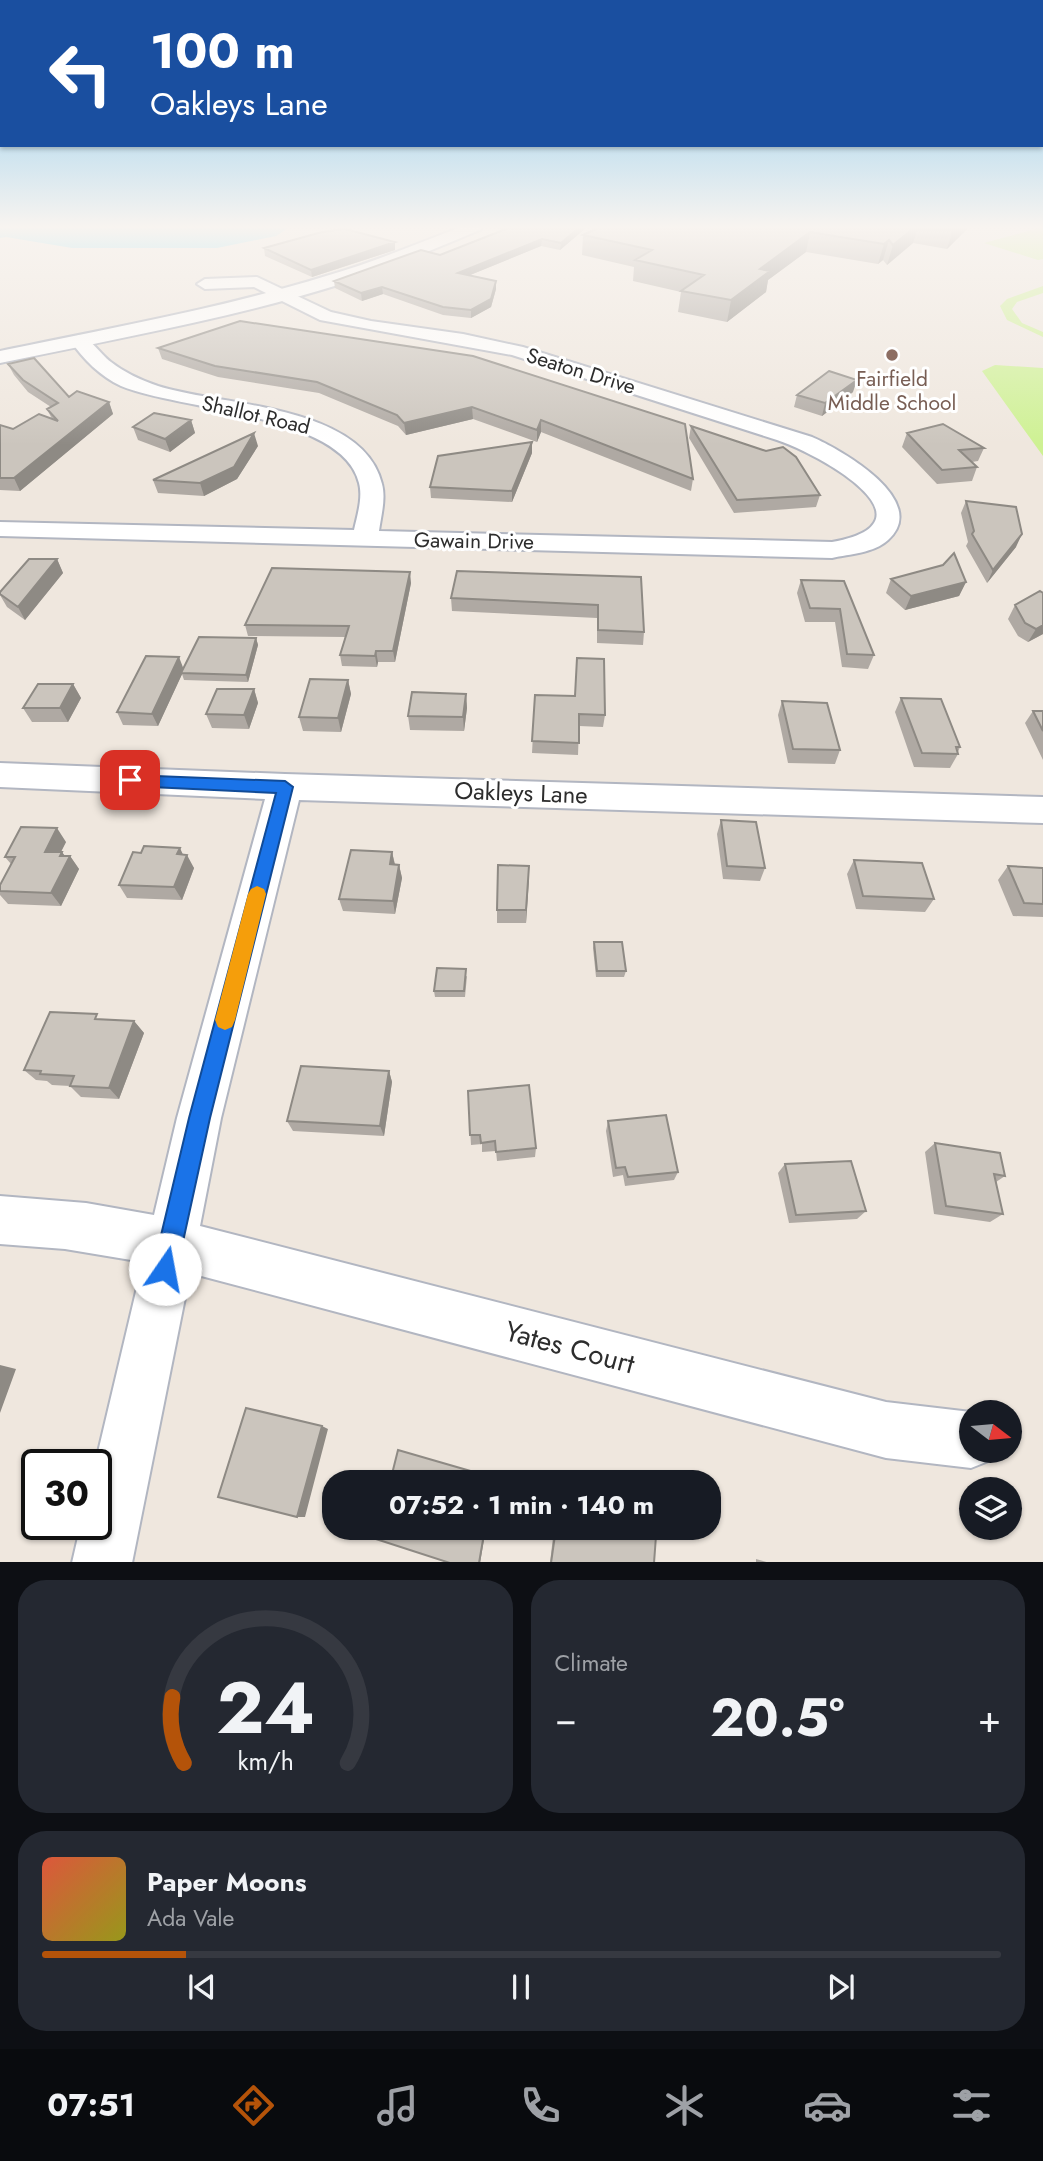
<!DOCTYPE html>
<meta charset="utf-8">
<style>
body{margin:0;font-family:Jost,sans-serif;background:#242831;color:#f1f3f6;height:100vh;display:flex;flex-direction:column;font-size:26px;white-space:nowrap}
*{box-sizing:border-box;margin:0}
p{font-size:23px;color:#9ea1a6}
.icon{flex:none;width:38px;height:38px;fill:none;stroke:currentColor;stroke-width:2;stroke-linecap:round;stroke-linejoin:round}
.map{position:relative;height:1562px;overflow:hidden}
.sheet{display:flex;flex-direction:column;gap:18px;padding:18px;background:#0d0f14;flex:1}
.sheet>*{flex:none}
.banner{position:absolute;left:0px;top:0px;width:1043px;height:147px;box-shadow:0 2px 5px #0004;background:#1a4fa0;color:#fff;overflow:hidden}
.needle{width:46px;rotate:106deg}
.controls{position:absolute;left:959px;top:1400px;display:grid;gap:14px}
.controls a{display:grid;place-items:center;width:63px;height:63px;border-radius:50%;background:#171b24;box-shadow:0 2px 5px #0004;font-size:35px}
.speed{position:absolute;left:21px;top:1449px;display:flex;gap:14px;font-size:35px;font-weight:700;text-align:center}
.speed>*{display:grid;place-content:center;width:91px;height:91px;border-radius:50%;background:#171b24;box-shadow:0 2px 5px #0004;line-height:1}
.speed .limit{border:4px solid #111;border-radius:10px;background:#fff;color:#111}
.pin{position:absolute;display:grid;place-items:center;width:60px;height:60px;color:#fff;margin:-30px;border-radius:14px;box-shadow:0 4px 10px #0006}
.me{position:absolute;width:77px;margin:-38px;rotate:12deg;stroke-linejoin:round;filter:drop-shadow(0 0 5px #0008)}
.turn{display:flex;align-items:center;gap:24px;height:147px;padding:0 35px;font-size:32px}
.turn .icon{width:91px;height:91px;stroke-width:2.5}
.turn b{display:block;font-size:49px;line-height:60px}
.big{font-size:52px;font-weight:700;line-height:1.1}
.sheet .card{flex:1;display:flex;flex-direction:column;justify-content:center;gap:10px;min-width:0;padding:0 24px;border-radius:28px;background:#242831}
.sheet .dial{align-items:center;gap:0}
.dial svg{height:182px;overflow:visible;fill:none;stroke:#363941;stroke-width:7;stroke-linecap:round;text-anchor:middle}
.dial text{fill:#f1f3f6;stroke:none}
.song{display:flex;align-items:center;gap:21px}
.cover{width:84px;height:84px;border-radius:10px;background:linear-gradient(135deg,hsl(10 70% 55%),hsl(60 70% 35%))}
.played{height:7px;border-radius:4px;background:linear-gradient(90deg,#b45309 15%,#363941 15%)}
.keys{display:flex;justify-content:space-around;direction:ltr}
.heat{display:flex;justify-content:space-between;align-items:center;font-size:38px;direction:ltr}
.sheet .tiles{flex:1;display:grid;gap:18px;grid-template-columns:1fr 1fr}
.card:last-child{grid-column:span 2}
.trip{position:absolute;left:322px;top:1470px;width:399px;height:70px;border-radius:28px;background:#171b24;box-shadow:0 2px 5px #0004;font-weight:700;line-height:70px;text-align:center}
.menu{display:flex;height:112px;justify-content:space-around;align-items:center;background:#090b0e;color:#9ea1a6}
.menu .icon{width:49px;height:49px}
.menu .on{color:#b45309}
.menu b{font-size:32px;color:#f1f3f6}
.map>svg:first-child{display:block}
.pitch{fill:#cef193}
.water{fill:#6bdaf8}
.lines{fill:none;stroke-linecap:round;stroke-linejoin:round}
.minor-casing{stroke:#b2b6c1;stroke-width:4}
.tertiary-casing{stroke:#b2b6c1;stroke-width:4}
.minor{fill:#fff;fill-rule:evenodd}
.tertiary{fill:#fff;fill-rule:evenodd}
.wall{fill:#afa9a3}
.shaded-wall{fill:#8e8a84}
.building{fill:#cbc5bd;stroke:#8e8a84;stroke-width:2}
.route{fill:#1a73e8;stroke:#114b97;stroke-width:2}
.slow{fill:#f59e0b}
.education-dot{fill:#8d6e63;stroke:#fff;stroke-width:2.5}
.labels{text-anchor:middle;stroke-width:6;stroke-linejoin:round;paint-order:stroke}
.far-street-label{font-size:21px;fill:#2d2d2d;stroke:#fff}
.far-education-label{font-size:21px;fill:#785e54;stroke:#fff}
.street-label{font-size:24px;fill:#2d2d2d;stroke:#fff}
.near-street-label{font-size:28px;fill:#2d2d2d;stroke:#fff}
</style>
<div class="map">
<svg width="1043" height="1563" viewBox="0 0 1043 1563">
<rect width="100%" height="100%" fill="#efe7de"/>
<path class="pitch" d="M1043,227v32l-5,1 -54,-17z
M1043,286v7l-26,9 -5,7 10,14 21,9v5l-36,-17 -7,-14 7,-7z
M995,365l48,3v88l-61,-85z"/>
<path class="water" d="M0,227h290l-14,9 -59,12h-145l-66,-11 -6,1z"/>
<g class="lines">
<defs>
<path id="minor" d="M257,277l74,35 40,9 92,13 60,13 289,90c30,13 119,64 76,103 -14,13 -38,14 -56,18l-832,-22v-14l354,8c3,-14 9,-32 5,-47 -16,-69 -181,-73 -238,-97 -21,-10 -38,-27 -51,-46l9,-5c12,3 21,19 32,27 14,11 30,18 47,24 62,20 205,18 224,98 4,15 -1,32 -3,47l453,11c110,-20 -13,-88 -55,-102l-265,-85 -192,-35 -66,-33 -49,2 -8,-5 8,-5z
M0,763l285,11 758,23v26l-744,-23 -78,318 -21,108 686,176 85,10v39h24l-4,9 -20,8 -85,-10 -696,-185 -58,290h-60l9,-39h15l-1,-59 48,-203 -78,-13 -65,-5v-48l86,7 68,12 23,-97 88,-319 -265,-12z"/>
<path id="tertiary" d="M461,227h21l-2,3c-46,19 -92,39 -139,54 -111,35 -227,55 -341,79v-12c109,-23 219,-42 326,-75 46,-13 90,-32 135,-49z"/>
</defs>
<use href="#minor" class="minor-casing"/>
<use href="#tertiary" class="tertiary-casing"/>
<use href="#minor" class="minor"/>
<use href="#tertiary" class="tertiary"/>
</g>
<path class="wall" d="M490,227h97l-27,23 -19,-4 -71,29 26,6v8l-5,18 -20,11 -28,-3 -60,-21 -21,7 -27,-13 -1,-7 106,-26 64,-26z
M600,227h369l-22,22 -34,-6 -26,22 -4,-5 -5,4 -72,-12 -38,28 -2,12 -39,30 -49,-10 3,-20 -48,-11 1,-14 -52,-12 1,-20z
M264,248l131,2 -83,27 -47,-21z
M158,348l315,8 220,123 -2,12 -150,-59 -4,10 -64,-23 -67,16 -8,-9 -79,-33 -101,-16 -56,-18z
M8,364l61,33 40,5 4,12 -93,77 -20,-1v-65l13,4 39,-10 -5,-10 4,-2 -23,-15 -14,-17z
M853,392l-31,24 -28,-9 3,-12z
M191,420l4,13 -25,19 -32,-12 -5,-13z
M691,426l129,69 -4,12 -82,6 -45,-75z
M907,433l77,15 -6,13 -6,1 5,5 -5,14 -35,3 -35,-37z
M532,442v11l-20,49 -81,-4 -1,-11z
M258,446l-21,33 -33,17 -46,-3 -5,-13z
M966,501l50,46 -29,36 -21,-37 2,-4 -7,-29z
M57,559l6,14 -38,47 -18,-13 -7,-12v-3z
M641,577l3,55 -1,13 -46,-2v-25l-145,-7 -1,-13z
M891,579l75,3 -7,14 -54,14 -19,-17z
M801,580l43,1 30,74 -6,14 -26,-2 -7,-45h-30l-8,-29z
M411,583l-16,79h-17l-1,5 -35,-1 -2,-11 5,-18 -97,-1 -3,-11z
M1043,593v41l-15,8 -10,-6 -10,-17 7,-14z
M256,638l2,7 -10,37 -64,-2 -2,-6 -24,52 -35,-1 -6,-13 67,-44z
M348,680l3,14 -10,38 -38,-1 -4,-14z
M73,684l8,14 -13,24h-36l-9,-14z
M254,689l4,14 -9,26 -37,-1 -6,-14z
M466,694l1,14 -3,23 -54,-1 -2,-14z
M535,695l70,20 -2,12 -24,-1 -1,29 -46,-2z
M901,698l59,49 -2,5v2l-8,14 -36,-1 -19,-55z
M782,701l58,49 -5,14 -47,-1 -10,-48z
M1033,711h10v49l-18,-37z
M721,820l44,48 -5,13 -37,-2 -6,-45z
M66,842l-5,10 4,4h5l9,13 -18,37 -53,-2 -8,-9v-10l11,-21 -6,-7z
M392,852l3,12 4,1 3,13 -7,36 -52,-3 -4,-12z
M183,855l11,13 -12,32 -55,-2 -8,-13z
M854,860l80,39 -9,13 -69,-3 -9,-35z
M529,866l-3,57h-29v-13z
M1008,866l35,2v49l-30,-1 -15,-36z
M594,942l32,29 -2,6h-28l-3,-29z
M467,976l-2,21h-30l-1,-6z
M102,1020l32,1 10,12 -25,66 -38,-2 -11,-11 -18,-1 -5,-4 -11,-1 -12,-10z
M389,1071l3,11 -8,54 -91,-5 -6,-10z
M468,1091l68,57 -1,9 -38,4 -1,-10 -14,1v-8l-11,1z
M608,1121l70,51 -4,8 -49,6 -2,-11 -10,2 -7,-46z
M935,1143l70,33 -9,6 7,32 -13,8 -56,-8 -9,-62z
M785,1164l81,47 -9,8 -68,4 -11,-50z
M554,1528h73l27,35h-104z
M756,1559l14,4h-14z"/>
<path class="shaded-wall" d="M580,227h7l-27,23 1,-7z
M915,227h3l-5,16 -26,22 6,-20z
M957,227h12l-22,22 6,-19z
M810,232l-4,20 -38,28 -2,12 -39,30 4,-22 29,-31z
M542,239l-1,7 -83,34v-7z
M889,240l-6,20 -5,4 6,-20z
M395,242v8l-83,27 -1,-7z
M496,281v8l-5,18 -20,11v-8z
M382,287l1,7 -21,7 -1,-8z
M857,380l-4,12 -31,24 3,-13z
M109,402l4,12 -93,77 -6,-13z
M472,407l1,12 -67,16 -2,-12z
M191,420l4,13 -25,19 -5,-13z
M541,420v12l-4,10v-12z
M254,433l4,13 -21,33 -33,17 -4,-13z
M532,442v11l-20,49v-11z
M1022,534l-6,13 -29,36 6,-13z
M57,559l6,14 -38,47 -7,-13z
M410,572l1,11 -16,79 -2,-11z
M966,582l-7,14 -54,14 6,-14z
M1043,625v9l-15,8 8,-13z
M256,638l2,7 -10,37 -2,-7z
M376,651l2,11 -1,5 -2,-11z
M179,657l5,13 -26,56 -6,-12z
M348,680l3,14 -10,38 -3,-14z
M73,684l8,14 -13,24 -8,-14z
M254,689l4,14 -9,26 -5,-14z
M466,694l1,14 -3,23 -1,-14z
M57,828l9,14 -12,23 -9,-13z
M180,848l5,11 2,-4 7,13 -12,32 -8,-13 3,-33z
M62,852l6,8 2,-4 9,13 -18,37 -10,-13 9,-37z
M392,852l3,14 -5,-2z
M399,865l3,13 -7,36 -2,-13z
M529,866v13l-3,44v-13z
M134,1021l10,12 -25,66 -10,-11z
M389,1071l3,11 -8,54 -4,-10z
M0,1365l16,4 -16,44z
M322,1426l6,3 -23,88h-8z
M485,1528h1l-6,35h-1z"/>
<path class="building" d="M511,227h69l-19,16 -19,-4 -84,34 38,8 -5,18 -20,11 -28,-3 -61,-20 -21,6 -27,-12 87,-31 19,5z
M600,227h315l-22,18 -4,-5 -5,4 -74,-12 -50,37 10,2 -39,29 -50,-9 23,-16 -69,-15 17,-10 -69,-15z
M935,227h22l-4,3z
M345,229l50,13 -84,28 -47,-22 58,-16z
M240,321l233,35 212,68 8,55 -152,-59 -4,10 -65,-23 -68,16 -7,-8 -80,-33 -102,-16 -57,-18z
M34,358l35,39 8,-6 32,11 -95,76h-14v-53l13,4 26,-15 19,7 -11,-12 11,-6 -35,-23 -15,-16z
M829,371l28,9 -32,23 -28,-8z
M154,413l37,7 -26,19 -32,-12z
M943,424l41,24 -25,2 18,17 -35,3 -35,-37z
M691,426l75,25 17,-4 13,10 24,38 -83,5z
M254,433l-20,34 -34,16 -47,-3z
M532,442l-20,49 -82,-4 8,-31z
M966,501l50,6 6,27 -29,36 -21,-36 2,-3z
M954,553l12,29 -55,14 -20,-17 52,-14z
M29,559h28l-39,48 -18,-13v-2z
M272,568l138,4 -17,79h-17l-1,5 -35,-1 9,-29 -104,-1z
M457,571l184,6 3,55 -46,-2v-25l-147,-7z
M801,580l43,1 30,74 -27,-1 -7,-45 -30,-1z
M1040,591l3,2v32l-7,4 -11,-6 -10,-18z
M199,637l57,1 -10,37 -65,-2z
M146,656l33,1 -27,57 -35,-2z
M577,658l27,1 1,56 -26,-1v29l-47,-2 3,-46 40,1z
M310,679l38,1 -10,38 -39,-1z
M38,684h35l-13,24h-37z
M217,689h37l-10,26 -38,-1z
M412,692l54,2 -3,23 -55,-1z
M901,698l40,1 19,48h-4l2,7 -36,-1z
M782,701l45,2 13,47 -47,-1z
M1033,711h10v20z
M721,820l35,2 9,46 -38,-2z
M21,827l36,1 -12,24h17l-2,4h10l-19,37 -51,-2v-6l15,-28h-10z
M144,846l36,2 -3,6 10,1 -13,32 -55,-2 14,-33 8,1z
M351,850l41,2 -2,12 9,1 -6,36 -54,-2z
M854,860l68,3 12,36 -71,-3z
M498,865l31,1 -3,44h-29z
M1008,866l35,2v36l-19,-1z
M594,942h28l4,29h-29z
M437,968l29,1 -2,22h-30z
M50,1012l47,2 -2,5 39,2 -25,67 -39,-2 4,-10 -34,-2 1,-3 -17,-1z
M301,1066l88,5 -9,55 -93,-5z
M529,1085l7,63 -40,4 -1,-11 -14,2 -1,-8h-10l-2,-44z
M666,1115l12,57 -50,5 -3,-10 -9,1 -8,-47z
M935,1143l65,10 5,23 -11,-2 9,40 -57,-8z
M851,1161l15,50 -70,4 -11,-51z
M246,1408l76,18 -25,91 -79,-20z
M398,1450l76,22 -2,10h-82z
M378,1528h107l-6,35h-29l-74,-24z
M556,1528h71l29,8 -2,27h-103z"/>
<linearGradient id="sky" x2="0" y2="1"><stop stop-color="#76c3ee"/><stop offset="0.51" stop-color="#f8f4f0"/><stop offset="1" stop-color="#f8f4f0" stop-opacity="0"/></linearGradient>
<rect width="1043" height="445" fill="url(#sky)"/>
<path class="route" d="M130,775l155,6 8,6 -83,331 -33,151 -3,9 -9,3 -8,-3 -4,-9 36,-151 87,-325 -146,-7 -8,-6z"/>
<path class="slow" d="M257,886l7,3 2,5 -31,126 -3,7 -7,3 -7,-3 -3,-7 33,-126 3,-5z"/>
<circle class="education-dot" cx="892" cy="355" r="7"/>
<g class="labels">
<g class="far-street-label">
<text transform="translate(581 371) rotate(17)" y="7">Seaton Drive</text>
<text transform="translate(256 415) rotate(13)" y="7">Shallot Road</text>
<text transform="translate(474 541) rotate(1)" y="7">Gawain Drive</text>
</g>
<g class="far-education-label">
<text x="892" y="386">Fairfield<tspan x="892" dy="24">Middle School</tspan></text>
</g>
<g class="street-label">
<text transform="translate(521 793) rotate(2)" y="8">Oakleys Lane</text>
</g>
<g class="near-street-label">
<text transform="translate(570 1347) rotate(15)" y="10">Yates Court</text>
</g>
</g>
</svg>
<div class="controls">
<a><svg class="needle" viewBox="-14 -14 28 28"><path d="M0-13l5 13h-10z" fill="#e53935"/><path d="M0 13l5-13h-10z" fill="#9ea1a6"/></svg></a>
<a><svg class="icon" aria-label="layers" viewBox="0 0 24 24"><path d="M12 4l9 5-9 5-9-5zM3 14l9 5 9-5"/></svg></a>
</div>
<div class="speed"><div class="limit">30</div></div>
<div class="pin" style="left:130px;top:780px;background:#d93025"><svg class="icon" aria-label="arrive" viewBox="0 0 24 24"><path d="M6 21V4h12l-3 4 3 4H6"/></svg></div>
<svg class="me" style="left:165px;top:1269px" viewBox="-20 -20 40 40"><circle r="19" fill="#fff"/><path d="M0-13L10 11 0 6-10 11z" fill="#1a73e8"/></svg>
<div class="trip">07:52 · 1 min · 140 m</div>
<div class="banner">
<div class="turn"><svg class="icon" aria-label="left" viewBox="0 0 24 24"><path d="M17 20v-9H6M10 6l-5 5 5 5"/></svg><div><b>100 m</b>Oakleys Lane</div></div>
</div>
</div>
<section class="sheet">
<div class="tiles">
<div class="card dial"><svg viewBox="0 0 100 80">
<path d="M14 69A42 42 0 1 1 86 69"/>
<path d="M14 69A42 42 0 0 1 9 40" stroke="#b45309"/>
<text x="50" y="56" font-size="32" font-weight="700">24</text>
<text x="50" y="72" font-size="11">km/h</text>
</svg></div>
<div class="card"><p>Climate</p>
<div class="heat"><a>−</a><b class="big">20.5°</b><a>+</a></div>
</div>
<div class="card">
<div class="song"><i class="cover"></i><div><b>Paper Moons</b><p>Ada Vale</p></div></div>
<div class="played"></div>
<div class="keys"><svg class="icon" aria-label="previous" viewBox="0 0 24 24"><path d="M18 5L8 12l10 7zM5 5v14"/></svg><svg class="icon" aria-label="pause" viewBox="0 0 24 24"><path d="M8 5v14M16 5v14"/></svg><svg class="icon" aria-label="next" viewBox="0 0 24 24"><path d="M6 5l10 7-10 7zM19 5v14"/></svg></div>
</div>
</div>
</section>
<nav class="menu">
<b>07:51</b>
<svg class="icon on" aria-label="directions" viewBox="0 0 24 24"><path d="M12 3l9 9-9 9-9-9zM9 14v-3h6M13 9l2 2-2 2"/></svg>
<svg class="icon" aria-label="music" viewBox="0 0 24 24"><path d="M9 18V5l10-2v13"/><circle cx="6" cy="18" r="3"/><circle cx="16" cy="16" r="3"/></svg>
<svg class="icon" aria-label="phone" viewBox="0 0 24 24"><path d="M5 4h4l2 5-3 2q2 4 5 5l2-3 5 2v4C11 20 4 13 5 4z"/></svg>
<svg class="icon" aria-label="climate" viewBox="0 0 24 24"><path d="M12 3v18M4 7l16 10M4 17L20 7"/></svg>
<svg class="icon" aria-label="car" viewBox="0 0 24 24"><path d="M5 17H2v-5l4-1 3-4h7l3 4 3 1v5h-3M9 17h6M6 11h13"/><circle cx="7" cy="17" r="2"/><circle cx="17" cy="17" r="2"/></svg>
<svg class="icon" aria-label="filters" viewBox="0 0 24 24"><path d="M4 7h16M4 17h16"/><circle cx="9" cy="7" r="2"/><circle cx="15" cy="17" r="2"/></svg>
</nav>
